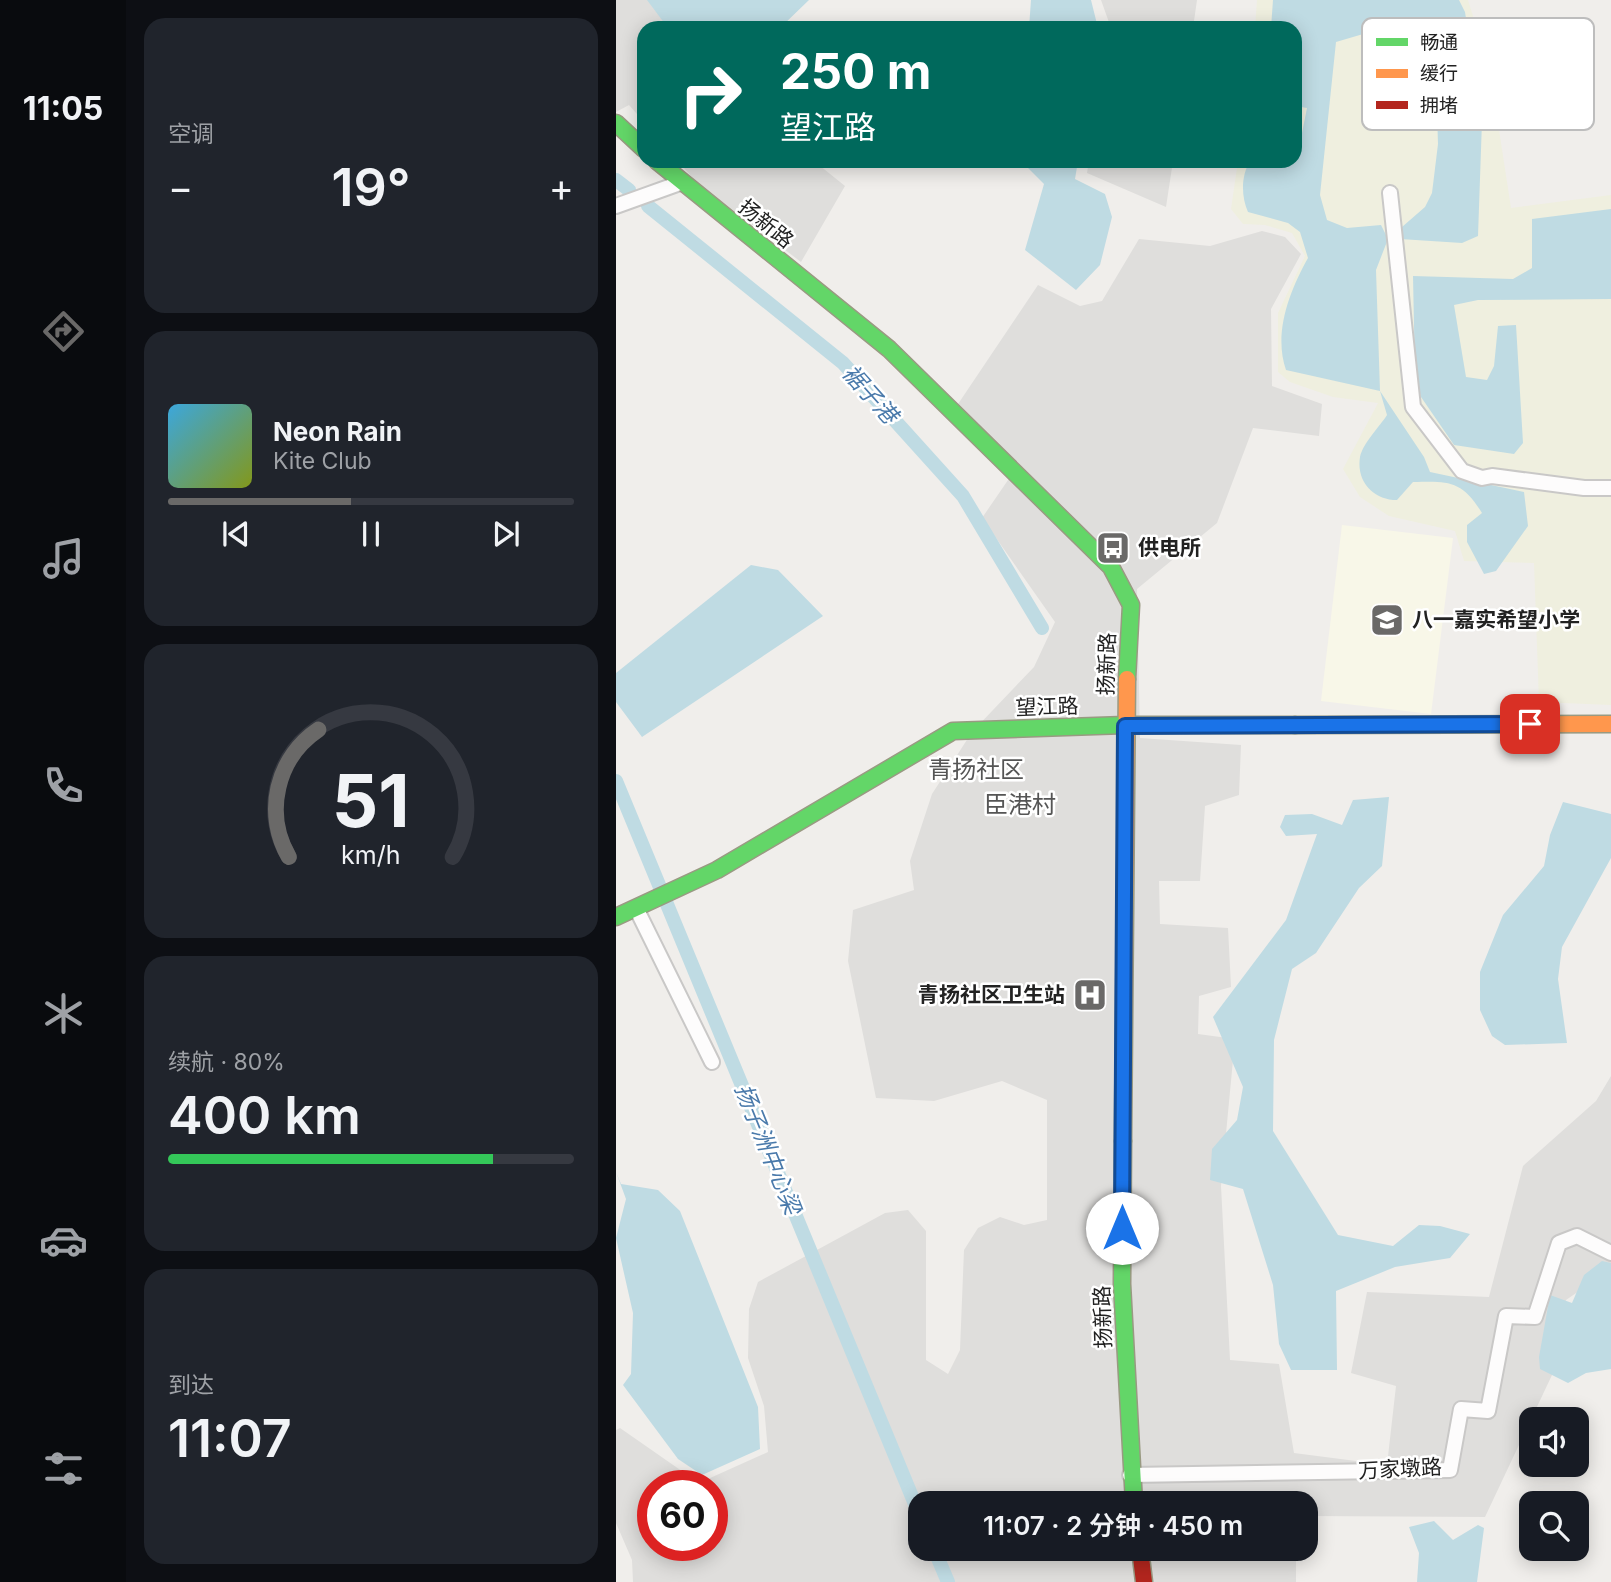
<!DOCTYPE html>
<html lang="zh">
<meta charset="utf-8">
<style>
body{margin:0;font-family:Inter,"Noto Sans SC",sans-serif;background:#20242c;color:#f1f3f6;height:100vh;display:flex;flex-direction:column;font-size:26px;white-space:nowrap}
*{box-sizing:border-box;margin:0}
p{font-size:23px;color:#9ea1a6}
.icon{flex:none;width:38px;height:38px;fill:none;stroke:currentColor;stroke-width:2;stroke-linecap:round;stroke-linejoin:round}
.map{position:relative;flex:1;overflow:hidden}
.side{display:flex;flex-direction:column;gap:18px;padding:18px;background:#0d0f14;width:490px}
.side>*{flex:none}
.banner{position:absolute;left:21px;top:21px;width:665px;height:147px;border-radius:21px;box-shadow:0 4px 18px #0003;background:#00695c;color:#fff;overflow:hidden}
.buttons{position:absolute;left:903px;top:1407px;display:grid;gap:14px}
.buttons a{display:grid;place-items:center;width:70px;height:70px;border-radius:14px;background:#171b24;box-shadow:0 4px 18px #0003;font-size:35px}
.speed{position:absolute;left:21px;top:1470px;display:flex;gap:14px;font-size:35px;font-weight:700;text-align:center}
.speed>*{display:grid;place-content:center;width:91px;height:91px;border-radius:50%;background:#171b24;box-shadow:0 4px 18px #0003;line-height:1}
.speed .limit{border:10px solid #d22;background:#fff;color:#111}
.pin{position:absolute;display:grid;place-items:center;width:60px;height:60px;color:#fff;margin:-30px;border-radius:14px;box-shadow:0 4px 10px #0006}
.me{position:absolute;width:77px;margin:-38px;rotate:0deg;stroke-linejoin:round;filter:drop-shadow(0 0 5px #0008)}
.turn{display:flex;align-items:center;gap:24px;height:147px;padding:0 28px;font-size:32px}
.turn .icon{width:91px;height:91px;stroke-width:2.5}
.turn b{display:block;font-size:49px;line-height:60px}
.big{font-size:52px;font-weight:600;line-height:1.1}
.side .tile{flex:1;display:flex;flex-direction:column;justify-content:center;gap:10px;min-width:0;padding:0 24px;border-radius:21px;background:#20242c}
.side .dial{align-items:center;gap:0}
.dial svg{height:182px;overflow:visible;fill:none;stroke:#363941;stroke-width:7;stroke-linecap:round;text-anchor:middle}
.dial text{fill:#f1f3f6;stroke:none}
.song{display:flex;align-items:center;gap:21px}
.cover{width:84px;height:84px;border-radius:10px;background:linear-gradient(135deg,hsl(200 70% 55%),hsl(70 70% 35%))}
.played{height:7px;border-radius:4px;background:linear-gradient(90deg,#6a6968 45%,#363941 45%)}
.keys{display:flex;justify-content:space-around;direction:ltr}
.heat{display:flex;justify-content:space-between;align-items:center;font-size:38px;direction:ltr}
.charge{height:10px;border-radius:5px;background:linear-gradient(90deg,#34c759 80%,#363941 0)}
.trip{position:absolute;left:292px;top:1491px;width:410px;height:70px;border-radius:21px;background:#171b24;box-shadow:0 4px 18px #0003;font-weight:600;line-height:70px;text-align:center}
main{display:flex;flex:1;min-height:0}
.dock{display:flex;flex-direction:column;width:126px;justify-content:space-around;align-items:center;background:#090b0e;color:#9ea1a6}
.dock .icon{width:49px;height:49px}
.dock .on{color:#6a6968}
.dock b{font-size:32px;color:#f1f3f6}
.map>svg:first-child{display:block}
.residential{fill:#dfdedc;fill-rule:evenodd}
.education{fill:#f8f7e8}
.farmland{fill:#efefdf}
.water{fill:#bfdbe3}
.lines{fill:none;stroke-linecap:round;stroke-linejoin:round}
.canal{stroke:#bfdbe3;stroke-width:14}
.street-casing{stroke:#c9c8c7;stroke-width:18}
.fast-casing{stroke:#999a82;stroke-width:19}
.slow-casing{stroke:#999a82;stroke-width:19}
.jam-casing{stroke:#999a82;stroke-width:19}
.street{stroke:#fdfcfc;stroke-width:14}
.fast{stroke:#63d668;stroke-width:16}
.slow{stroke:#ff974d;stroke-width:16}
.jam{stroke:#b3261e;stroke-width:16}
.route-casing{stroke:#114b97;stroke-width:18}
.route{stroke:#1a73e8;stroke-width:12}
.labels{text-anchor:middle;stroke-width:5;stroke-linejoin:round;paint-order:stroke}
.street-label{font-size:21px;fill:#222;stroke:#fff}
.poi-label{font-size:21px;font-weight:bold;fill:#222;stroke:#fff;text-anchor:start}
.water-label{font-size:23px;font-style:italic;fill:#4a7aab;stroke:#fff}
.quarter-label{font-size:24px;fill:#555;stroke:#fff}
.key{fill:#fff;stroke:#bdbdbd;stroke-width:2}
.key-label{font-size:19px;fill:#222}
</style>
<main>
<nav class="dock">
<b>11:05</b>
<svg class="icon on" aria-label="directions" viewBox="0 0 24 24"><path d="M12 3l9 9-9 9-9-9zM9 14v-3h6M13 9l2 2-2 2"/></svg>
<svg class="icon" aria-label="music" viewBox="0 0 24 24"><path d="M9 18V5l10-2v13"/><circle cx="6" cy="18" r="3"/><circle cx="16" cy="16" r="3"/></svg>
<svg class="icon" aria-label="phone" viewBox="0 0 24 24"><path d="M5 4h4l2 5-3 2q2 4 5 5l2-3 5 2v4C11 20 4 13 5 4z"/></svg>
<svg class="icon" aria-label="climate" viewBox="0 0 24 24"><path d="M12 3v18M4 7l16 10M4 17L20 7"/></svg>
<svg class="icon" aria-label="car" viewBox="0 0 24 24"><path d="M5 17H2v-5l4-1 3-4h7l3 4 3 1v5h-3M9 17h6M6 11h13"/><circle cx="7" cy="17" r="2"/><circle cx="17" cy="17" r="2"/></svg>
<svg class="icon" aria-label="filters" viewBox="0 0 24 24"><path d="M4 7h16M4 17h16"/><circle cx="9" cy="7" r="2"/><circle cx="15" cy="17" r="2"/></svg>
</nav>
<section class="side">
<div class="tile"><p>空调</p>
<div class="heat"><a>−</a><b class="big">19°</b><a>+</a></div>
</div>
<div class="tile">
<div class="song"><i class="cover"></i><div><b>Neon Rain</b><p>Kite Club</p></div></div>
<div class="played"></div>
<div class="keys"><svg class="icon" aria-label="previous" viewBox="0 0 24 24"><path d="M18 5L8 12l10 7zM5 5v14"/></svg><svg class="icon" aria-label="pause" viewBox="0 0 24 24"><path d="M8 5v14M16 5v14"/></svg><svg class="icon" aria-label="next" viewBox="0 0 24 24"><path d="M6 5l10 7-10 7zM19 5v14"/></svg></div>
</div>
<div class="tile dial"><svg viewBox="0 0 100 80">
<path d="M14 69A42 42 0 1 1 86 69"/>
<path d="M14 69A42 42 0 0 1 27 13" stroke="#6a6968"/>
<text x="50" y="56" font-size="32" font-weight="700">51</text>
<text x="50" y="72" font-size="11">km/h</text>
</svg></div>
<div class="tile"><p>续航 · 80%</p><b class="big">400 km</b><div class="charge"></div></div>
<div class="tile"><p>到达</p><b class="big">11:07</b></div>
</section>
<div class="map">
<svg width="995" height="1582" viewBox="0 0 995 1582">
<rect width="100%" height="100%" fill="#f0eeeb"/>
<path class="residential" d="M0,0h47l24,28h-43v94l-15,-17 -13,7z
M485,0h96l-4,28h-82z
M62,161h136l31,25 -44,76 -105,-80z
M473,161h84l-7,46 -79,-34z
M646,231l23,6 16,17 -30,55 1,77 50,18 -3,32 -66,-8 -36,95 -80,66 3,149 101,7 -2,50 -34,11 -5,75h-41l1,43 68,4 3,59 -32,9 -1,38 37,5 -14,147 9,174 49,4 15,89 93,12 9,-79 -45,-13 16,-81 122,5 34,-131 73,-65 15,-25v193l-45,31 -14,75 -67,142 -179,-1v-13h-386v46h376v33h-663l-1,-22 -16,-37v-93l4,-2 79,55 69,-31 -4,-46 -16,-48 1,-49 9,-27 127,-69 23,-3 18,21v129l22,14 12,-24 4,-100 14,-22 22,-11 24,8 23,-5v-120l-45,-19 -68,20 -58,-3 -28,-137 5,-51 61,-20 -4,-29 22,-67 40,-62 62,-65 21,-45 -73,-104 37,-54 -63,-57 82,-122 42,21 22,-5 37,-62 71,7zM37,1486h59v59h-59z"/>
<path class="education" d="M726,525l111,13 -22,176 -110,-13z"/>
<path class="farmland" d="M641,0h211l22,71 21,137 100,-13v510l-72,-3 -5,-139 -70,-2 -9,-30 -66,-15 -29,-19 -17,-28 35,-66 -45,-6 -43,-15 -12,-10v-59l27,-57 -13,-23 -27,-8 -22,-1 -12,-15 7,-48h57v-133h-40z"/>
<path class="water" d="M31,0h162l-29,28h-112z
M415,0h60l7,28h-69z
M657,0h186l6,12 17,109 -4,115 -16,7 -62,-4 2,-12 23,-20 7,-14 6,-49 -3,-95 -14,-32 -85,25 -16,153 7,25 20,8 34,-3 7,14 -12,31 4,121 44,66 6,15 94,20 4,34 -32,45 -12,3 -17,-32v-17l15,-12c-20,-33 -34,-32 -69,-31l-16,18c-23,0 -41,-18 -37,-43 3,-14 20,-31 27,-42l-7,-24 -94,-21c-13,-37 4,-80 22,-112l-8,-26 -12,-9 -40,-11c-7,-16 -7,-36 2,-51h45v-18h5l7,-35 -12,-2v-78h-24z
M405,161h57l-3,18 30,15 7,23 -12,48 -24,25 -51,-40 19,-66z
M995,209v90l-133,1 -24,5 12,72 21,3 7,-14 4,-40 18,-1 7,118 -9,11 -60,-9 -33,-48 -6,-22 -2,-99 100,3 19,-11v-49z
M135,565l27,5 45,46 -181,121 -26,-35v-29z
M773,797l-7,69 -23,22 -43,65 -24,16 -18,71 -1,91 65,104 55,11 26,-21 21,1 30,8 -20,24 -55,9 -59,24 1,79h-46l-12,-26 -6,-59 -30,-96 -33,-9 2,-31 25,-29 6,-33 -30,-70 73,-97 31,-86 -31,2 -6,-9 5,-12 27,-1 30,11 11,-25z
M947,802l48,12v44l-49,89 -4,32 9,64 -62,2 -13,-9 -12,-26v-38l23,-57 41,-49 6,-31z
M0,1172l5,12 37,6 22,21 78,196 2,42 -58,26 -24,-16 -55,-74 8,-11 2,-61 -17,-75 10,-39z
M986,1261l9,2v106l-25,4 -18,10 -28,-14 -1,-12 11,-62 22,8 12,-28z
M818,1521l19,19 25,-15 6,3 -7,54h-60l2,-29 -10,-26z"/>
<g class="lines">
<path class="canal" d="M0,180l13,10
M32,206l195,157 120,133 79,132
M0,781l304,735
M318,1549l14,33"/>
<defs>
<path id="street" d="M774,193l23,214 49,64 20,7 10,-2 92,12h27
M0,206l64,-23
M20,908l76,154
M514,1475l320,-5 11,-61 27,2 18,-95 29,1 24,-74 18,-7 34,17"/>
<path id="fast" d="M0,123l28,26
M41,161l232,188 222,218 20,38 -4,74
M0,917l101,-47 236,-139 172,-6h170
M507,1141l-1,143 12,219"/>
<path id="slow" d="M679,725l316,-1
M507,1141l4,-462"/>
<path id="jam" d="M524,1549l4,33"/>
</defs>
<use href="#street" class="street-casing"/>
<use href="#fast" class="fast-casing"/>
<use href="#slow" class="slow-casing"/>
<use href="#jam" class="jam-casing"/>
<use href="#street" class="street"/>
<use href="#fast" class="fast"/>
<use href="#slow" class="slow"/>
<use href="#jam" class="jam"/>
</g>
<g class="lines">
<defs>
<path id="route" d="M506,1228l3,-502 405,-2"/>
</defs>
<use href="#route" class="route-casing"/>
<use href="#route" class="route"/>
</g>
<defs>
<symbol id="bus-square" viewBox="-11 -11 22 22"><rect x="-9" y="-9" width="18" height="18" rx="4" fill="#6a6968" stroke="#fff"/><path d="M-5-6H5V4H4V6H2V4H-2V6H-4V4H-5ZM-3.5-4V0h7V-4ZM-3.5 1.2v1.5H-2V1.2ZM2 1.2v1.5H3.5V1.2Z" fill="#fff"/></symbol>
<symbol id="school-square" viewBox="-11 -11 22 22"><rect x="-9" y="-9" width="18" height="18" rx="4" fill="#6a6968" stroke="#fff"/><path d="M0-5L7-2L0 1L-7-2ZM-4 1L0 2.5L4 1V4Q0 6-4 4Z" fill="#fff"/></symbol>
<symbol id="hospital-square" viewBox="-11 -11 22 22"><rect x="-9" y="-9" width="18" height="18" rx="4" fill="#6a6968" stroke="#fff"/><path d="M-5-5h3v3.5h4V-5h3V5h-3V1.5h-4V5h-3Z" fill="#fff"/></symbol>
</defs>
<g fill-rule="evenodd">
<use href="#bus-square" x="478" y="529" width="38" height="38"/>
<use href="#school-square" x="752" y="601" width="38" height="38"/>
<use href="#hospital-square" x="455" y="976" width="38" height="38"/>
</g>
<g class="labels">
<g class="street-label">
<text transform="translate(150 224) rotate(39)" y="7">扬新路</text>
<text transform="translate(491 664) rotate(-88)" y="7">扬新路</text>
<text transform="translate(431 707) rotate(-2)" y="7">望江路</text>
<text transform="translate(487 1317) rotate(-92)" y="7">扬新路</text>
<text transform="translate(784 1469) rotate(-3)" y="7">万家墩路</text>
</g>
<g class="poi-label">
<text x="522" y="555">供电所</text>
<text x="796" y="627">八一嘉实希望小学</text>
<text x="449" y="1002" text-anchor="end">青扬社区卫生站</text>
</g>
<g class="water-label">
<text transform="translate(254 394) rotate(48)" y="8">裾子港</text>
<text transform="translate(152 1149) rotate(68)" y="8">扬子洲中心梁</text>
</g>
<g class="quarter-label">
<text x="360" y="778">青扬社区</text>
<text x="404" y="813">臣港村</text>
</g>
</g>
<rect x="746" y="18" width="232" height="112" rx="10" class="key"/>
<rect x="760" y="38" width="32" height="8" fill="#63d668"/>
<rect x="760" y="69" width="32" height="9" fill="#ff974d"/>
<rect x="760" y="101" width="32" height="8" fill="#b3261e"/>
<g class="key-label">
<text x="804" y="49">畅通</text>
<text x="804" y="80">缓行</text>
<text x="804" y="112">拥堵</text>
</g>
</svg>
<div class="buttons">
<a><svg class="icon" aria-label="sound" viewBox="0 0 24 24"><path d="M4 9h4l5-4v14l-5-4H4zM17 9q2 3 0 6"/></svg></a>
<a><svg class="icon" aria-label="search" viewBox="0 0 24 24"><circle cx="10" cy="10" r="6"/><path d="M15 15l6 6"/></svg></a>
</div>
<div class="speed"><div class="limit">60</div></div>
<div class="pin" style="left:914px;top:724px;background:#d93025"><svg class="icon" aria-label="arrive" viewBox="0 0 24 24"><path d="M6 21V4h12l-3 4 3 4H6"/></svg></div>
<svg class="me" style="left:506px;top:1228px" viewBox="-20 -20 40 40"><circle r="19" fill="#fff"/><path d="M0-13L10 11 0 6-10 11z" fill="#1a73e8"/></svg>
<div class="trip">11:07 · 2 分钟 · 450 m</div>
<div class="banner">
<div class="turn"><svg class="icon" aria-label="right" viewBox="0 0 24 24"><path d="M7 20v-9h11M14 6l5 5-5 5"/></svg><div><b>250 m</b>望江路</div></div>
</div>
</div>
</main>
